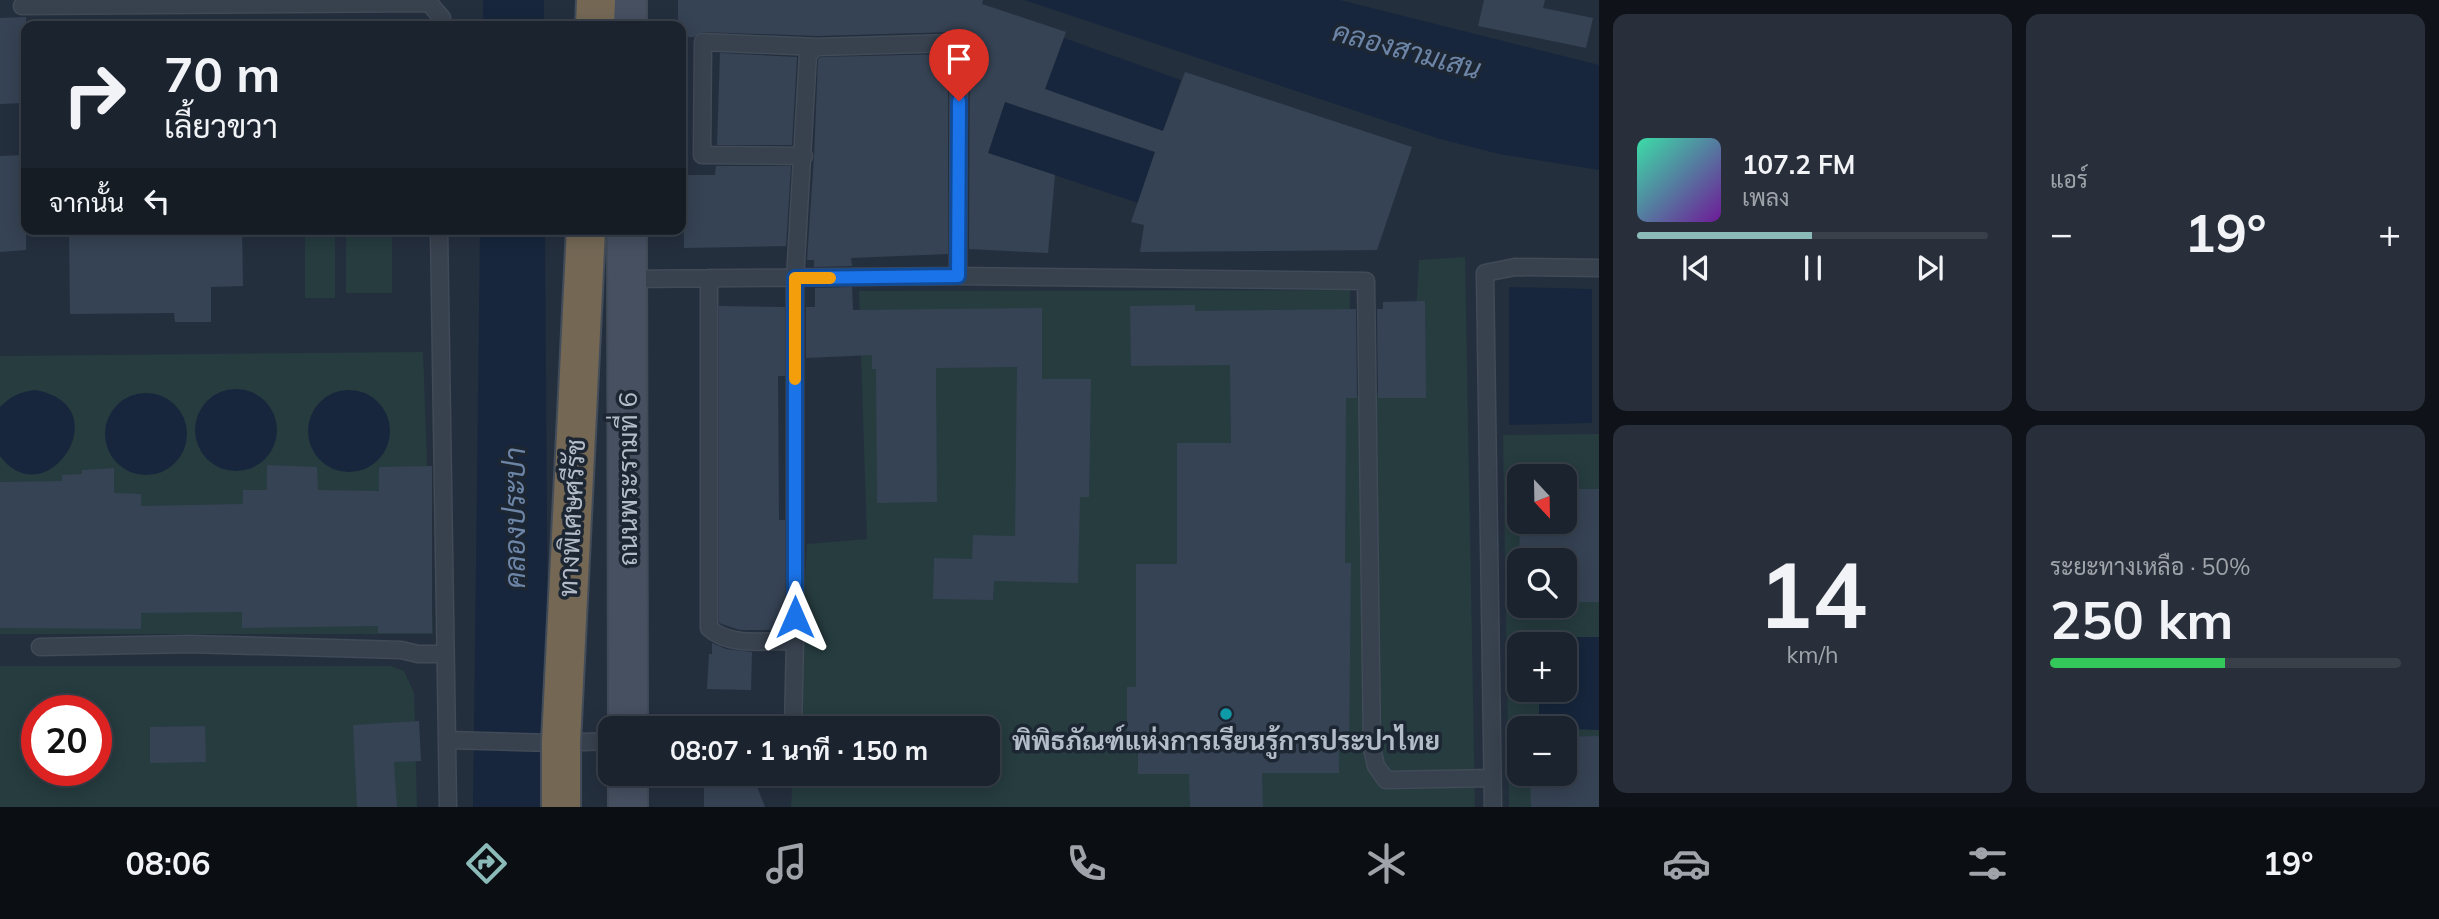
<!DOCTYPE html>
<html lang="th">
<meta charset="utf-8">
<style>
body{margin:0;font-family:Mulish,Sarabun,sans-serif;background:#282f3a;color:#f1f3f6;height:100vh;display:flex;flex-direction:column;font-size:26px;white-space:nowrap}
*{box-sizing:border-box;margin:0}
p{font-size:23px;color:#a0a4aa}
.icon{flex:none;width:38px;height:38px;fill:none;stroke:currentColor;stroke-width:2;stroke-linecap:round;stroke-linejoin:round}
.map{position:relative;flex:1;overflow:hidden}
.sheet{display:flex;flex-direction:column;gap:14px;padding:14px;background:#0f1319;width:840px}
.sheet>*{flex:none}
.top-card{position:absolute;left:21px;top:21px;width:665px;height:214px;border-radius:14px;box-shadow:0 4px 18px #0003,0 0 0 2px #39404a;background:#1b232e;color:#f1f3f6;overflow:hidden}
.needle{width:46px;rotate:158deg}
.tools{position:absolute;left:1507px;top:464px;display:grid;gap:14px}
.tools a{display:grid;place-items:center;width:70px;height:70px;border-radius:14px;background:#1b232e;box-shadow:0 4px 18px #0003,0 0 0 2px #39404a;font-size:35px}
.speed{position:absolute;left:21px;top:695px;display:flex;gap:14px;font-size:35px;font-weight:700;text-align:center}
.speed>*{display:grid;place-content:center;width:91px;height:91px;border-radius:50%;background:#1b232e;box-shadow:0 4px 18px #0003,0 0 0 2px #39404a;line-height:1}
.speed .limit{border:10px solid #d22;background:#fff;color:#111}
.pin{position:absolute;display:grid;place-items:center;width:60px;height:60px;color:#fff;margin:-72px -30px;border-radius:50% 50% 50% 0;rotate:-45deg;box-shadow:0 0 7px #0007}
.pin .icon{rotate:45deg}
.me{position:absolute;width:77px;margin:-38px;rotate:0deg;stroke-linejoin:round;filter:drop-shadow(0 0 5px #0008)}
.turn{display:flex;align-items:center;gap:24px;height:147px;padding:0 28px;font-size:32px}
.turn .icon{width:91px;height:91px;stroke-width:2.5}
.turn b{display:block;font-size:49px;line-height:60px}
.then{display:flex;align-items:center;height:66px;padding:0 28px;background:#0003;gap:14px;font-size:26px}
.big{font-size:52px;font-weight:700;line-height:1.1}
.sheet .tile{flex:1;display:flex;flex-direction:column;justify-content:center;gap:10px;min-width:0;padding:0 24px;border-radius:14px;background:#282f3a}
.sheet .dial{align-items:center;gap:0}
.dial b{font-size:91px;line-height:1}
.song{display:flex;align-items:center;gap:21px}
.cover{width:84px;height:84px;border-radius:10px;background:linear-gradient(135deg,hsl(160 70% 55%),hsl(280 70% 35%))}
.played{height:7px;border-radius:4px;background:linear-gradient(90deg,#8bbbb9 50%,#39404a 50%)}
.keys{display:flex;justify-content:space-around;direction:ltr}
.heat{display:flex;justify-content:space-between;align-items:center;font-size:38px;direction:ltr}
.charge{height:10px;border-radius:5px;background:linear-gradient(90deg,#34c759 50%,#39404a 0)}
.sheet .tiles{flex:1;display:grid;gap:14px;grid-template-columns:repeat(2,1fr)}
.trip{position:absolute;left:598px;top:716px;width:402px;height:70px;border-radius:14px;background:#1b232e;box-shadow:0 4px 18px #0003,0 0 0 2px #39404a;font-weight:700;line-height:70px;text-align:center}
.tab-bar{display:flex;height:112px;justify-content:space-around;align-items:center;background:#0b0e12;color:#a0a4aa}
.tab-bar .icon{width:49px;height:49px}
.tab-bar .active{color:#8bbbb9}
.tab-bar b{font-size:32px;color:#f1f3f6}
main{display:flex;flex:1;min-height:0}
.map>svg:first-child{display:block}
.green{fill:#263c3f;fill-rule:evenodd}
.water{fill:#17263c}
.building{fill:#364354}
.lines{fill:none;stroke-linecap:round;stroke-linejoin:round}
.lane-casing{stroke:#414a57;stroke-width:19}
.secondary-casing{stroke:#414a57;stroke-width:42}
.highway-casing{stroke:#434c59;stroke-width:42}
.lane{stroke:#38414e;stroke-width:16}
.secondary{stroke:#465061;stroke-width:38}
.highway{stroke:#746855;stroke-width:38}
.highway-bridge-casing{stroke:#434c59;stroke-width:42;stroke-linecap:butt}
.highway-bridge{stroke:#746855;stroke-width:38}
.route-casing{stroke:#114b97;stroke-width:18}
.route{stroke:#1a73e8;stroke-width:12}
.slow{stroke:#f59e0b;stroke-width:12}
.culture-dot{fill:#0f9aa8;stroke:#1d2633;stroke-width:2.5}
.labels{text-anchor:middle;stroke-width:7;stroke-linejoin:round;paint-order:stroke}
.street-label{font-size:26px;fill:#b4bcc9;stroke:#1d2633}
.poi-label{font-size:26px;font-weight:bold;fill:#b4bcc9;stroke:#1d2633}
.water-label{font-size:28px;font-style:italic;fill:#6d86a8;stroke:#1d2633}
</style>
<main>
<div class="map">
<svg width="1599" height="807" viewBox="0 0 1599 807">
<rect width="100%" height="100%" fill="#242f3e"/>
<path class="green" d="M346,229h46v64h-46z
M305,233h30v65h-30z
M1465,257l10,550h-684l2,-33h196v-46h-193l11,-184 60,-5 -8,-248 491,-1 -1,107 63,-8 7,-129z
M423,352l10,282h-433v-278z
M1599,434v373h-90l-6,-372zM1519,476h45v46h-45zM1519,560h45v46h-45zM1519,644h45v46h-45zM1519,728h45v46h-45z
M0,666h390l14,5 10,22 3,114h-417zM37,710h59v60h-59z"/>
<path class="water" d="M483,0h61v26h-61z
M1024,0h316l259,65v105l-100,-16 -59,-15z
M1064,38l117,42 -18,51 -118,-42z
M1005,102l150,50 -17,51 -150,-50z
M480,229h65l4,578h-76z
M1509,287l83,2v134l-83,2z
M195 430a41 41 0 1 1 82 0a41 41 0 1 1-82 0Z
M308 431a41 41 0 1 1 82 0a41 41 0 1 1-82 0Z
M35,390c87,15 11,128 -35,66v-49c11,-11 20,-15 35,-17z
M105 434a41 41 0 1 1 82 0a41 41 0 1 1-82 0Z
M1538,637h61v93l-60,-2v-38h25v-46h-26z"/>
<path class="building" d="M678,0h305l-1,4 84,28 -21,57 118,42 22,-59 227,75 -35,103 -237,2 4,-27 -13,-3 24,-70 -150,-50 -17,51 67,22 -7,78 -79,-4 1,-198 -9,-15 -8,-4 -136,4 -114,-4 -9,5h-13v-11h-3z
M1484,0h61l-2,8 50,10 -7,30 -108,-22z
M26,17v86l-26,1v-86z
M720,53l77,4 -5,88h-75z
M948,54v200l-97,4 1,8 -38,1v-7h-7l7,-103 4,-98 3,-2z
M26,155v95l-26,2v-96z
M716,166h75l-5,80 -102,2 -1,-73h32z
M69,229h173l1,57 -32,1v35h-36l-1,-9 -104,1z
M852,287l1,23 189,-2v71h49l-2,118h-9l-2,86 -84,-2 -1,19 -60,-1 1,-41 38,1 1,-24 42,1 2,-169 -81,1 1,134 -60,1 -1,-134h-4v-14l-66,3v-51h9v-19z
M1425,301l1,97h-48l-1,-89h6v-7z
M1195,305v6l161,-2 1,89h-11l-1,165h6l-2,186h-10v24h-77l1,34h-73l-1,-33h-51v-26l-11,1v-62h9v-123h41v-121h54l-1,-78 -99,1 -1,-60z
M719,306l66,1v69h-7l1,144h6v110h-45l-21,-7z
M267,465l50,2 1,23 61,1v-24l53,-1v167h-54v-7l-136,2v-16l-101,1v16l-141,-1v-146l62,-1v-6l20,-1v-4l32,-2v25l27,1v12l102,-2v-14h24z
M1564,489h35v113h-35v-42h-45l1,-38h44z
M712,643l14,6 26,3 -1,38 -44,-1 2,-35h3z
M419,721l2,40 -27,1 3,45h-40l-4,-82z
M205,726l1,36 -56,1v-36z
M1599,736v71h-68l-1,-33h34v-37z
M704,778l52,6 9,23h-61z"/>
<g class="lines">
<defs>
<path id="lane" d="M22,6l407,-3 13,15v8
M804,156l-102,-1 1,-113 114,5
M439,229l9,578
M709,278v350c22,20 58,12 86,13
M627,279l331,-3 408,5 6,467 4,18 10,14 106,-2
M40,647l150,-3 211,6 17,4h27
M793,728l2,-87v-362l13,-225 9,-7 136,-4 6,8 -1,225
M448,740l106,3 57,-2
M1493,807l-8,-534 30,-6 84,1"/>
<path id="secondary" d="M627,26v-26
M627,229l1,499
M628,774v33"/>
<path id="highway" d="M595,26l1,-26"/>
</defs>
<use href="#lane" class="lane-casing"/>
<use href="#secondary" class="secondary-casing"/>
<use href="#highway" class="highway-casing"/>
<use href="#lane" class="lane"/>
<use href="#secondary" class="secondary"/>
<use href="#highway" class="highway"/>
<defs>
<path id="highway-bridge" d="M561,807v-65l25,-513"/>
</defs>
<use href="#highway-bridge" class="highway-bridge-casing"/>
<use href="#highway-bridge" class="highway-bridge"/>
</g>
<g class="lines">
<defs>
<path id="route" d="M795,617v-339l163,-2 1,-175"/>
</defs>
<use href="#route" class="route-casing"/>
<use href="#route" class="route"/>
<path class="slow" d="M795,379v-101h35"/>
</g>
<circle class="culture-dot" cx="1226" cy="714" r="7"/>
<g class="labels">
<g class="street-label">
<text transform="translate(628 479) rotate(-90)" y="9">ถนนพระรามที่ 6</text>
<text transform="translate(572 518) rotate(-87)" y="9">ทางพิเศษศรีรัช</text>
</g>
<g class="poi-label">
<text x="1226" y="750">พิพิธภัณฑ์แห่งการเรียนรู้การประปาไทย</text>
</g>
<g class="water-label">
<text transform="translate(1407 50) rotate(15)" y="10">คลองสามเสน</text>
<text transform="translate(515 518) rotate(-90)" y="10">คลองประปา</text>
</g>
</g>
</svg>
<div class="tools">
<a><svg class="needle" viewBox="-14 -14 28 28"><path d="M0-13l5 13h-10z" fill="#e53935"/><path d="M0 13l5-13h-10z" fill="#a0a4aa"/></svg></a>
<a><svg class="icon" aria-label="search" viewBox="0 0 24 24"><circle cx="10" cy="10" r="6"/><path d="M15 15l6 6"/></svg></a>
<a>+</a>
<a>−</a>
</div>
<div class="speed"><div class="limit">20</div></div>
<div class="pin" style="left:959px;top:101px;background:#d93025"><svg class="icon" aria-label="arrive" viewBox="0 0 24 24"><path d="M6 21V4h12l-3 4 3 4H6"/></svg></div>
<svg class="me" style="left:795px;top:617px" viewBox="-20 -20 40 40"><path d="M0-17L14 15 0 8-14 15z" fill="#1a73e8" stroke="#fff" stroke-width="4"/></svg>
<div class="trip">08:07 · 1 นาที · 150 m</div>
<div class="top-card">
<div class="turn"><svg class="icon" aria-label="right" viewBox="0 0 24 24"><path d="M7 20v-9h11M14 6l5 5-5 5"/></svg><div><b>70 m</b>เลี้ยวขวา</div></div>
<div class="then">จากนั้น<svg class="icon" aria-label="left" viewBox="0 0 24 24"><path d="M17 20v-9H6M10 6l-5 5 5 5"/></svg></div>
</div>
</div>
<section class="sheet">
<div class="tiles">
<div class="tile">
<div class="song"><i class="cover"></i><div><b>107.2 FM</b><p>เพลง</p></div></div>
<div class="played"></div>
<div class="keys"><svg class="icon" aria-label="previous" viewBox="0 0 24 24"><path d="M18 5L8 12l10 7zM5 5v14"/></svg><svg class="icon" aria-label="pause" viewBox="0 0 24 24"><path d="M8 5v14M16 5v14"/></svg><svg class="icon" aria-label="next" viewBox="0 0 24 24"><path d="M6 5l10 7-10 7zM19 5v14"/></svg></div>
</div>
<div class="tile"><p>แอร์</p>
<div class="heat"><a>−</a><b class="big">19°</b><a>+</a></div>
</div>
<div class="tile dial"><b>14</b><p>km/h</p></div>
<div class="tile"><p>ระยะทางเหลือ · 50%</p><b class="big">250 km</b><div class="charge"></div></div>
</div>
</section>
</main>
<nav class="tab-bar">
<b>08:06</b>
<svg class="icon active" aria-label="directions" viewBox="0 0 24 24"><path d="M12 3l9 9-9 9-9-9zM9 14v-3h6M13 9l2 2-2 2"/></svg>
<svg class="icon" aria-label="music" viewBox="0 0 24 24"><path d="M9 18V5l10-2v13"/><circle cx="6" cy="18" r="3"/><circle cx="16" cy="16" r="3"/></svg>
<svg class="icon" aria-label="phone" viewBox="0 0 24 24"><path d="M5 4h4l2 5-3 2q2 4 5 5l2-3 5 2v4C11 20 4 13 5 4z"/></svg>
<svg class="icon" aria-label="climate" viewBox="0 0 24 24"><path d="M12 3v18M4 7l16 10M4 17L20 7"/></svg>
<svg class="icon" aria-label="car" viewBox="0 0 24 24"><path d="M5 17H2v-5l4-1 3-4h7l3 4 3 1v5h-3M9 17h6M6 11h13"/><circle cx="7" cy="17" r="2"/><circle cx="17" cy="17" r="2"/></svg>
<svg class="icon" aria-label="filters" viewBox="0 0 24 24"><path d="M4 7h16M4 17h16"/><circle cx="9" cy="7" r="2"/><circle cx="15" cy="17" r="2"/></svg>
<b>19°</b>
</nav>
